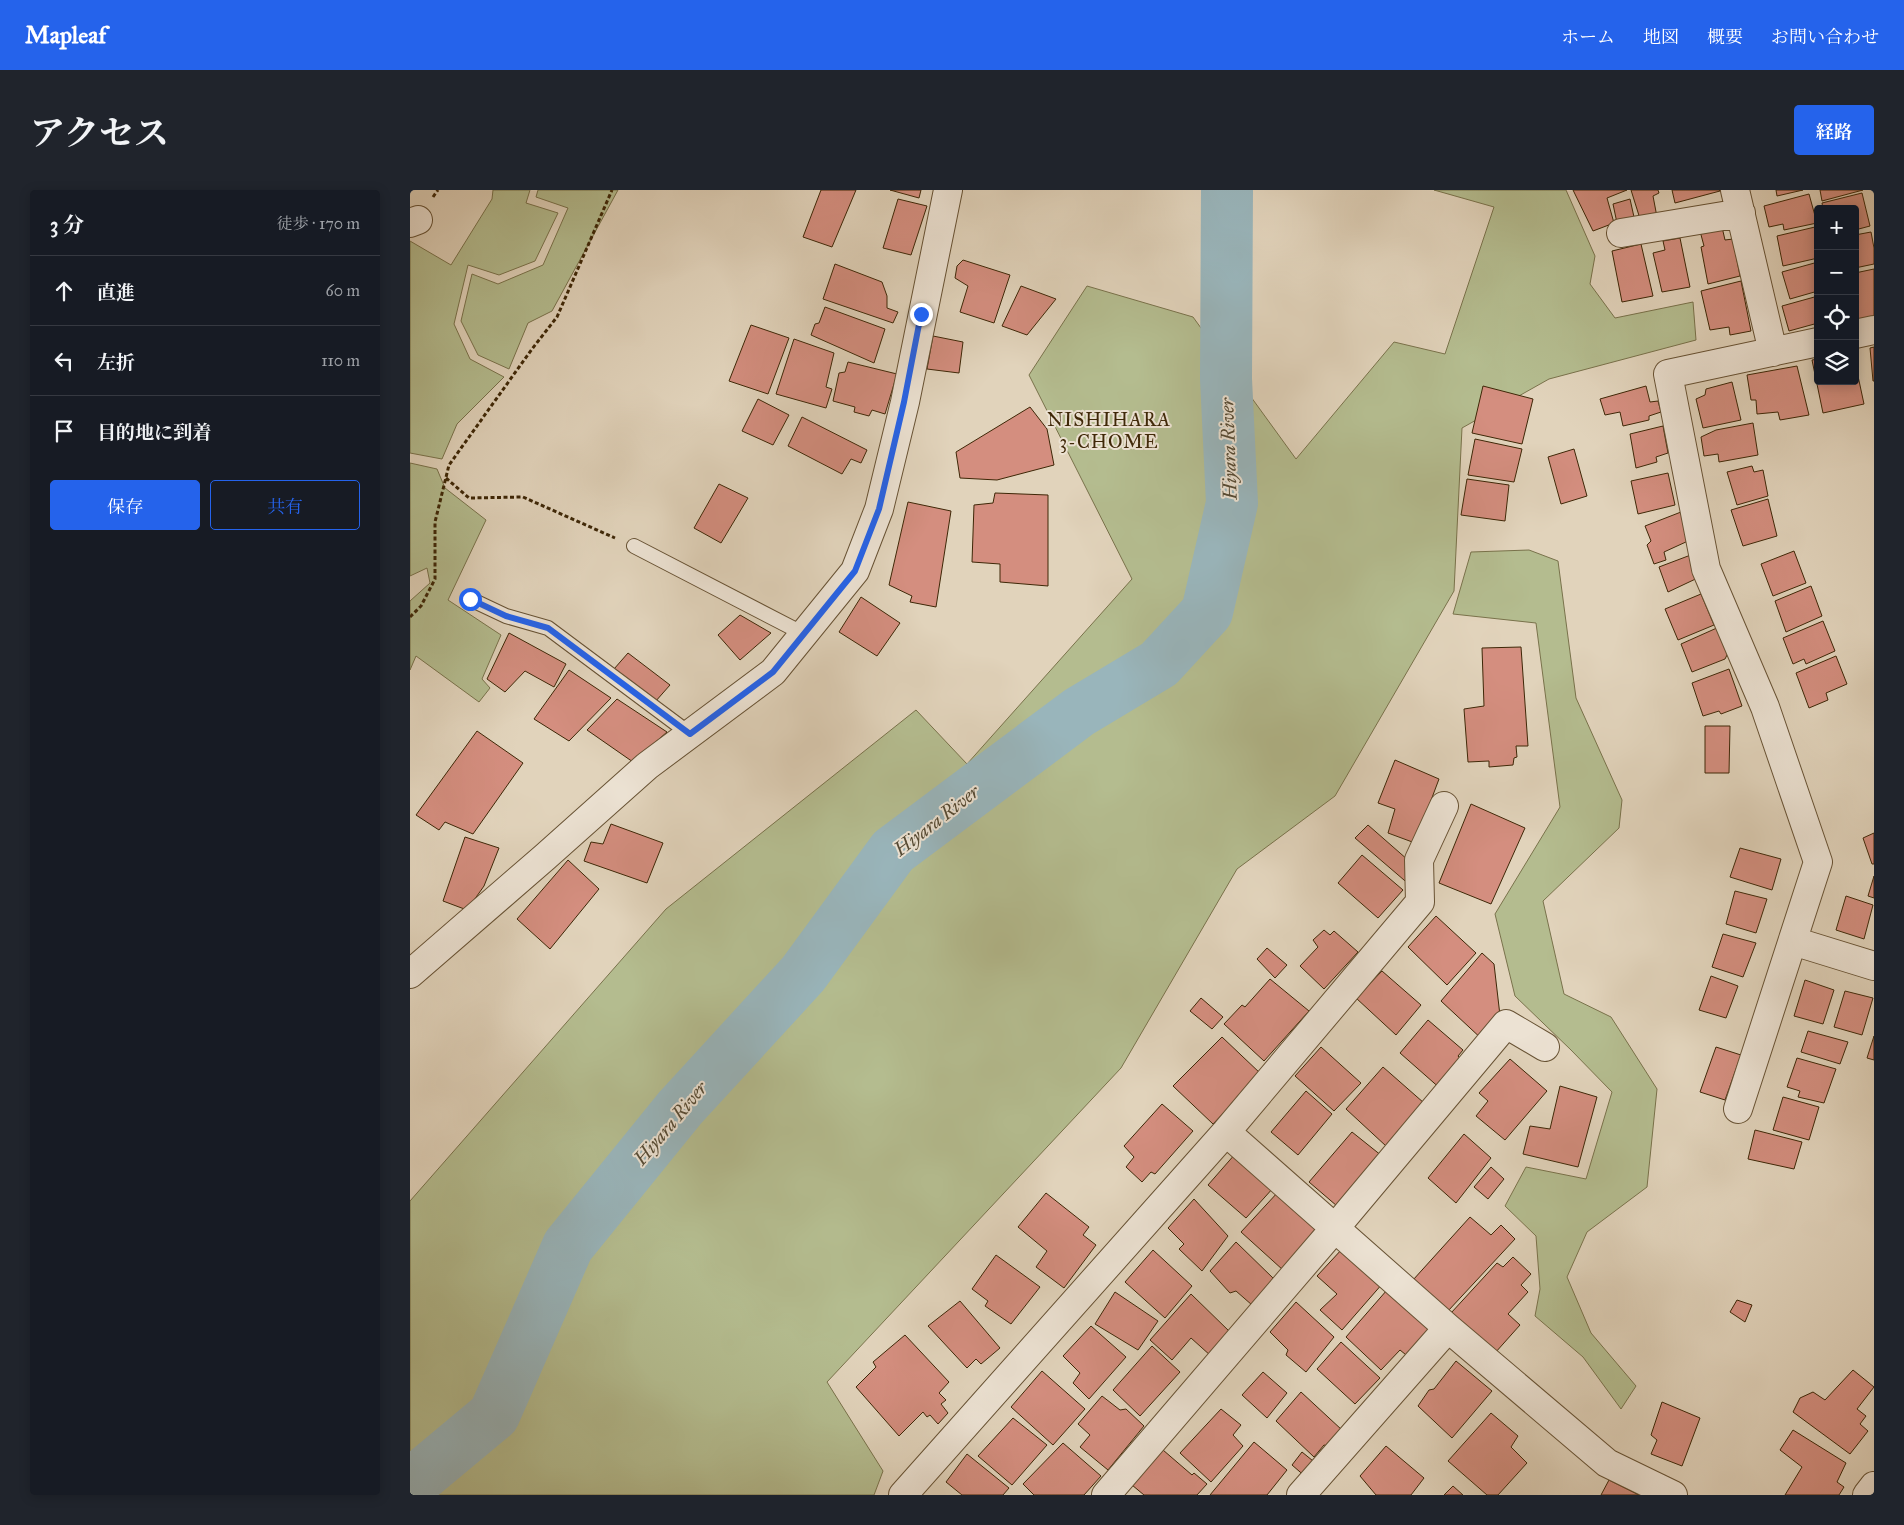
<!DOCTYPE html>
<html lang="ja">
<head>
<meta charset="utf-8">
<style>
  :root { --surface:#171b24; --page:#20242c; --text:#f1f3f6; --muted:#9ea1a6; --line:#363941; --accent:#2563eb }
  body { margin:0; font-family:"IM FELL Great Primer","Noto Serif JP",serif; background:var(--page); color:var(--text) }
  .controls { position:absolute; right:15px; top:15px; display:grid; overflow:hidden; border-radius:5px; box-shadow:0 2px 12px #0003 }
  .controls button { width:45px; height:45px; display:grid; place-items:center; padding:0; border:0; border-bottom:1px solid var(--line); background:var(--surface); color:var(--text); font:25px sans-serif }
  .stop { position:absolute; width:15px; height:15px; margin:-11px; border:4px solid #2563eb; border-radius:50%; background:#fff }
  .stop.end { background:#2563eb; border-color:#fff; box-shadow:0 1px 5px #0008 }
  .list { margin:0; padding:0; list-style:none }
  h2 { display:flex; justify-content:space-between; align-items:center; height:65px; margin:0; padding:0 20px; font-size:21px }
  h2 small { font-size:16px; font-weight:400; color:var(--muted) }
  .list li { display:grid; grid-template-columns:32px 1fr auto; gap:15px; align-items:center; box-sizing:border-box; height:70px; padding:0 20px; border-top:1px solid var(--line) }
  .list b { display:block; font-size:19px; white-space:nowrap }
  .list em { font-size:16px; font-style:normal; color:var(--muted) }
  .actions { display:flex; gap:10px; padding:15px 20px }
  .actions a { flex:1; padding:11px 0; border:1px solid var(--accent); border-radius:5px; text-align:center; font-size:18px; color:var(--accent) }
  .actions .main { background:var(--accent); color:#fff }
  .icon { flex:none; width:28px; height:28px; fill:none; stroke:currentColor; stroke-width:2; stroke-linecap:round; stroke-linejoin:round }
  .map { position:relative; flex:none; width:1464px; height:1305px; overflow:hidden; border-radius:5px }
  header { display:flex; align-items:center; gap:30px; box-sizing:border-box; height:70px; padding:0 25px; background:var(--accent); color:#fff }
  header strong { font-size:24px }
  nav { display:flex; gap:28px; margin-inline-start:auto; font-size:18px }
  .intro { display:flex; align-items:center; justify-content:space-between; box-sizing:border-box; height:120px; padding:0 30px }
  h1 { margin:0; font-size:35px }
  .button { padding:12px 22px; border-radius:5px; background:var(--accent); color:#fff; font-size:18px; font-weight:700 }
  main { display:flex; gap:30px; padding:0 30px }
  aside { flex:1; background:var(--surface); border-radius:5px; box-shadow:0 2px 12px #0003 }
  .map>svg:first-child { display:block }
</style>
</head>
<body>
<header>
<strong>Mapleaf</strong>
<nav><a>ホーム</a><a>地図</a><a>概要</a><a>お問い合わせ</a></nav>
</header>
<div class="intro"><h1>アクセス</h1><a class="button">経路</a></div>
<main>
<aside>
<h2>3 分<small>徒歩 · 170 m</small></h2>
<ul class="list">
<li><svg class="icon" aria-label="ahead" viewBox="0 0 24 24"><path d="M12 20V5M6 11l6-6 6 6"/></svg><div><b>直進</b></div><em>60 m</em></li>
<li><svg class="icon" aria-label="left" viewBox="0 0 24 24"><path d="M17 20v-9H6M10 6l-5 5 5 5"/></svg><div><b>左折</b></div><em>110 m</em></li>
<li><svg class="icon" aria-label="arrive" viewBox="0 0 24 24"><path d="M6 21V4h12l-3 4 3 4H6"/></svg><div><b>目的地に到着</b></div></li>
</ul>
<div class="actions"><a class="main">保存</a><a>共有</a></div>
</aside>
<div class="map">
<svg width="1464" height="1305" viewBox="0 0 1464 1305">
  <rect width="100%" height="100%" fill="#e1d3bb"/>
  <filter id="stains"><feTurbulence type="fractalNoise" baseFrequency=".004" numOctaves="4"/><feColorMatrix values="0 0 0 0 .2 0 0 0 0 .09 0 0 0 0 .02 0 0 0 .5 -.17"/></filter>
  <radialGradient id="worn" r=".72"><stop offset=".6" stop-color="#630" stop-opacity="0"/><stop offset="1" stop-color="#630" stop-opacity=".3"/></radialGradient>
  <!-- green -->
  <path fill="#b4bc8f" stroke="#79724b" d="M 83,0 L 120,0 L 116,13 L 148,23 L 125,71 L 89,85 L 58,75 L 44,134 L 60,169 L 94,187 L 47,234 L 32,269 L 0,263 L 0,51 L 41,75 L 82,9 Z
    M 128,0 L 208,0 L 142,121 L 118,133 L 99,179 L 68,165 L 51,131 L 62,84 L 88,94 L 133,75 L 158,18 L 126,7 Z
    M 1024,0 L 1156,0 L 1185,66 L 1180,94 L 1205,128 L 1283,112 L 1286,150 L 1139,189 L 1052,238 L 1044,401 L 925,606 L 827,679 L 711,878 L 417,1192 L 473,1281 L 464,1305 L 0,1305 L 0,1011 L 256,719 L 506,520 L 557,574 L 722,389 L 619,185 L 677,96 L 783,127 L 886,269 L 984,152 L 1035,164 L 1084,17 Z
    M 0,273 L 27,279 L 35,298 L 76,330 L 38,410 L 91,445 L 72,489 L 80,498 L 69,512 L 6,466 L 0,480 L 0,411 L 20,393 L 17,378 L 0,386 Z
    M 1119,360 L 1148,371 L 1166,508 L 1212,610 L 1209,638 L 1133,711 L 1154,804 L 1201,827 L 1247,899 L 1237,997 L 1177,1042 L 1157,1087 L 1181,1143 L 1226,1196 L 1211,1219 L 1173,1167 L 1125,1126 L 1130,1099 L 1126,1046 L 1095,1016 L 1116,977 L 1176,989 L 1202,902 L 1161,860 L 1105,806 L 1085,724 L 1150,617 L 1126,433 L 1043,424 L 1061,362 Z"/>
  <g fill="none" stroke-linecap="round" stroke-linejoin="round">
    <!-- river -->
    <path stroke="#99b5bb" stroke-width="52" d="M 0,1295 L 84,1225 L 158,1056 L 270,918 L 393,784 L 483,661 L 669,522 L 749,474 L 797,422 L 822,313 L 816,189 L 817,0"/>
  </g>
  <!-- building -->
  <path fill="#d48e7f" stroke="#3e2707" d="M 411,0 L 446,0 L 422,57 L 393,47 Z
    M 480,0 L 511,0 L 509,8 Z
    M 1163,0 L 1217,0 L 1197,8 L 1204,33 L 1183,41 Z
    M 1221,0 L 1248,0 L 1249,3 L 1243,6 L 1247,27 L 1231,32 Z
    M 1262,0 L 1309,0 L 1310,1 L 1265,13 Z
    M 1366,0 L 1393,0 L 1367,6 Z
    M 1410,0 L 1453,0 L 1412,11 Z
    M 1452,3 L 1460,36 L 1445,40 L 1445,19 L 1413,19 L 1412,13 Z
    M 1399,4 L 1407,33 L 1374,40 L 1373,34 L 1359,37 L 1354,16 Z
    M 488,9 L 517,16 L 501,65 L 473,58 Z
    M 1220,9 L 1224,27 L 1207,33 L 1203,14 Z
    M 1312,37 L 1315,50 L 1323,49 L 1330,86 L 1298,94 L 1291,57 L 1294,56 L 1290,41 Z
    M 1405,37 L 1408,46 L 1408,68 L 1373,76 L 1367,46 Z
    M 1461,42 L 1464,58 L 1464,74 L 1445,78 L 1445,45 Z
    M 1270,48 L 1280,97 L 1252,102 L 1243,63 L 1255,60 L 1253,51 Z
    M 1231,54 L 1243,106 L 1212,112 L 1202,61 Z
    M 553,70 L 600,85 L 584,133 L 550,122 L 558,96 L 545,88 L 547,76 Z
    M 1408,72 L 1408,101 L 1380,109 L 1372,82 Z
    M 425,74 L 472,92 L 477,106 L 477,118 L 488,122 L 483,133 L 413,109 Z
    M 1464,79 L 1464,127 L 1445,131 L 1445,83 Z
    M 1331,91 L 1341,141 L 1320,145 L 1319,137 L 1300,140 L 1291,101 Z
    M 611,96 L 646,109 L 617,145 L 592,136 Z
    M 1408,106 L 1408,133 L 1379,141 L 1372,116 Z
    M 415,117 L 475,139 L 464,173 L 401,145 L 405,134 L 409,133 Z
    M 341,135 L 379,148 L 358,204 L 319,191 Z
    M 523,146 L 553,152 L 549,183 L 517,179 Z
    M 384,149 L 424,163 L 416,197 L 422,199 L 416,218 L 366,204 Z
    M 1464,157 L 1464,191 L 1463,191 L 1460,158 Z
    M 1408,169 L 1408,191 L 1445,191 L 1445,172 L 1454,214 L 1413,223 L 1402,170 Z
    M 438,172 L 487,184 L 475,224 L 462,220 L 459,226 L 444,222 L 445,217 L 423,211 L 429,183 L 435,182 Z
    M 1387,176 L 1399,225 L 1370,230 L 1368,222 L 1347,224 L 1346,210 L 1341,210 L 1337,185 Z
    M 1322,192 L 1331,230 L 1293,238 L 1286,209 L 1295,205 L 1296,199 Z
    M 1073,196 L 1123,209 L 1112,254 L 1062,243 Z
    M 1236,196 L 1240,212 L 1248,211 L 1251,222 L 1239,226 L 1239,230 L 1213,236 L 1210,222 L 1195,225 L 1190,209 Z
    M 348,209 L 379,225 L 363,255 L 332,241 Z
    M 620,217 L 637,239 L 644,275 L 587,290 L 550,288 L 546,262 Z
    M 392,227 L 457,260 L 451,273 L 441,269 L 432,284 L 378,256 Z
    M 1343,233 L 1348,265 L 1309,272 L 1308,264 L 1294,266 L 1291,247 L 1306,240 Z
    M 1253,236 L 1258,263 L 1246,267 L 1247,272 L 1226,278 L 1220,244 Z
    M 1065,249 L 1112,259 L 1104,292 L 1058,285 Z
    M 1164,259 L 1177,306 L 1151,314 L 1138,267 Z
    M 1342,276 L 1344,282 L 1353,280 L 1358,306 L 1327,315 L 1317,282 Z
    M 1258,283 L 1265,315 L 1228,324 L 1221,291 Z
    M 1057,289 L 1099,295 L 1095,331 L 1051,325 Z
    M 309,294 L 338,308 L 311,353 L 284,338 Z
    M 585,303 L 638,305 L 638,396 L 590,392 L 590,374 L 562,372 L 564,315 L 583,313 Z
    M 1358,309 L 1367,346 L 1333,356 L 1321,320 Z
    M 498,312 L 541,321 L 526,417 L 500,412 L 502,406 L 479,395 Z
    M 1271,322 L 1278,351 L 1254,362 L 1256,370 L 1244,374 L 1237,355 L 1241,351 L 1235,336 Z
    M 1384,361 L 1396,393 L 1363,406 L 1351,374 Z
    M 1286,363 L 1294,385 L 1258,402 L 1249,377 Z
    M 1401,396 L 1412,426 L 1376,442 L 1365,411 Z
    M 1291,404 L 1304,435 L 1268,450 L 1255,419 Z
    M 451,407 L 490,433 L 467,466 L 429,442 Z
    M 330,425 L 361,443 L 330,470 L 308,445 Z
    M 1413,431 L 1425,461 L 1396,474 L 1394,469 L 1383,474 L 1373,448 Z
    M 1309,437 L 1318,463 L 1315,469 L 1282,482 L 1271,454 Z
    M 99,443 L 156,474 L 144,497 L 115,481 L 95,502 L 77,489 Z
    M 1111,457 L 1118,556 L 1106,556 L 1107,567 L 1104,568 L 1103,575 L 1079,577 L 1079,571 L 1058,572 L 1054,519 L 1074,516 L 1072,458 Z
    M 218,463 L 260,495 L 245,512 L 204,479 Z
    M 1426,466 L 1437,494 L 1416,503 L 1418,510 L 1399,518 L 1386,483 Z
    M 1319,479 L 1332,516 L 1311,524 L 1309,521 L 1293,526 L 1282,493 Z
    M 159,480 L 201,508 L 159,551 L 124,529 Z
    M 207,509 L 257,542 L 223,572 L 177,540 Z
    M 1295,536 L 1320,536 L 1319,583 L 1295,583 Z
    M 67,541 L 113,573 L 63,644 L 35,632 L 29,640 L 6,625 Z
    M 985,570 L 1029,589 L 1005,653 L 978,643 L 985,619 L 968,613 Z
    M 1061,614 L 1115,638 L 1081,714 L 1029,693 Z
    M 201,634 L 253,653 L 237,693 L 174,671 L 181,652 L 193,654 Z
    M 958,635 L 1006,677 L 1001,696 L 945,648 Z
    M 1464,643 L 1464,674 L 1462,674 L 1453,648 Z
    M 55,647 L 89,658 L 74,696 L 57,720 L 33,711 Z
    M 1330,658 L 1371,669 L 1362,700 L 1320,687 Z
    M 952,665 L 993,700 L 968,728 L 928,693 Z
    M 158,670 L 189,699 L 140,759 L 107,729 Z
    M 1464,686 L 1464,708 L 1458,706 Z
    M 1325,701 L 1357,709 L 1346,743 L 1316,734 Z
    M 1436,706 L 1463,715 L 1454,749 L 1426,740 Z
    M 1026,726 L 1066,763 L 1037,795 L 998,757 Z
    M 914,740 L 920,745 L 924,741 L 948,762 L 914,799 L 890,776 L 908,757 L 903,750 Z
    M 1313,744 L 1346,753 L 1333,787 L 1302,777 Z
    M 857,758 L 877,775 L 865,788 L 847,769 Z
    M 1072,763 L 1084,774 L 1091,834 L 1074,851 L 1031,811 Z
    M 972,781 L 1011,815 L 986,845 L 946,808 Z
    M 1301,786 L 1328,796 L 1316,828 L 1289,820 Z
    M 860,789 L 899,821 L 854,871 L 814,834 L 832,815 L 835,817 Z
    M 1395,790 L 1424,800 L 1413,834 L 1384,826 Z
    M 1435,801 L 1463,808 L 1452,845 L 1424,837 Z
    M 791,808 L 813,827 L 802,839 L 780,821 Z
    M 1018,830 L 1053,860 L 1048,866 L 1055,874 L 1032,900 L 990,863 Z
    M 1398,841 L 1438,852 L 1430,874 L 1391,862 Z
    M 1464,846 L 1464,870 L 1457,868 Z
    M 812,847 L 851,884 L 803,934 L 763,896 Z
    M 911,857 L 951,893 L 924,921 L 885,886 Z
    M 1306,857 L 1331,865 L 1315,910 L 1290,902 Z
    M 1387,868 L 1426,879 L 1414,913 L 1388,907 L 1390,901 L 1377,897 Z
    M 1100,869 L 1137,901 L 1095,950 L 1066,926 L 1078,911 L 1069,903 Z
    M 973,877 L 1014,913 L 976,956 L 936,919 Z
    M 1150,896 L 1187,907 L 1168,977 L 1113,964 L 1120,936 L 1140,939 Z
    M 896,901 L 922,924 L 888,965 L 861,942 Z
    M 1373,907 L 1409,917 L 1399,950 L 1363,940 Z
    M 752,914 L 783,941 L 745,984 L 741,982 L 732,992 L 716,977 L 724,967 L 714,956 Z
    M 1345,940 L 1392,952 L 1384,979 L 1338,969 Z
    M 942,942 L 972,966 L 927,1016 L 899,992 Z
    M 1054,944 L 1081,968 L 1046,1013 L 1018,988 Z
    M 826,963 L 864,997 L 836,1028 L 798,995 Z
    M 1081,977 L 1094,989 L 1078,1009 L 1064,997 Z
    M 869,1001 L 911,1038 L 873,1080 L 831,1042 Z
    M 636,1003 L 679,1037 L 673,1045 L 686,1055 L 654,1098 L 626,1077 L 637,1061 L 608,1037 Z
    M 784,1009 L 818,1046 L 792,1081 L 769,1059 L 774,1054 L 758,1038 Z
    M 1060,1027 L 1081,1045 L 1091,1035 L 1105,1049 L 1038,1121 L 1003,1090 Z
    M 826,1052 L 864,1089 L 842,1115 L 826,1101 L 820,1103 L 800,1081 Z
    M 933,1058 L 973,1093 L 932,1140 L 910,1120 L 927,1104 L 907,1086 Z
    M 743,1060 L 782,1096 L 755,1128 L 715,1092 Z
    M 586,1065 L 630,1097 L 601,1134 L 575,1116 L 578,1111 L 562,1099 Z
    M 1103,1067 L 1121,1084 L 1111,1095 L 1118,1102 L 1098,1124 L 1110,1135 L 1085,1163 L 1041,1123 L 1087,1073 L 1093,1077 Z
    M 977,1100 L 1022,1143 L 1001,1169 L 990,1160 L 971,1180 L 936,1147 Z
    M 705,1102 L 748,1131 L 728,1160 L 685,1134 Z
    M 781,1104 L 820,1142 L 801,1166 L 781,1148 L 762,1170 L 740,1150 Z
    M 1327,1110 L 1342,1115 L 1335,1132 L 1320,1122 Z
    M 550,1111 L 590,1158 L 571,1174 L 566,1169 L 557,1178 L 518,1136 Z
    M 886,1112 L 924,1147 L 896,1182 L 876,1165 L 878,1160 L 860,1142 Z
    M 681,1136 L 716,1167 L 679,1209 L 663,1193 L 670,1183 L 653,1166 Z
    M 495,1145 L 539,1192 L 529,1203 L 536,1210 L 531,1214 L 538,1223 L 528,1234 L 520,1225 L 517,1227 L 513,1222 L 489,1246 L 446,1197 L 466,1177 L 463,1172 Z
    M 931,1152 L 970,1188 L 945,1214 L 907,1179 Z
    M 742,1156 L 770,1182 L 730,1226 L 703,1200 Z
    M 1046,1171 L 1082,1201 L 1042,1248 L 1008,1216 L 1019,1200 L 1024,1199 Z
    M 1443,1180 L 1464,1197 L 1447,1219 L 1456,1226 L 1450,1234 L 1458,1241 L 1440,1264 L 1383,1222 L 1390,1208 L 1403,1202 L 1415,1210 Z
    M 632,1181 L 675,1219 L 643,1255 L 601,1217 Z
    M 853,1182 L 877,1203 L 857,1228 L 832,1205 Z
    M 891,1202 L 932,1240 L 918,1256 L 914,1255 L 904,1267 L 866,1231 Z
    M 692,1206 L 710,1220 L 716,1219 L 734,1236 L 698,1280 L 670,1257 L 680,1245 L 668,1234 Z
    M 1252,1212 L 1290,1228 L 1272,1276 L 1241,1264 L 1247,1250 L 1241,1245 Z
    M 811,1219 L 831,1235 L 823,1245 L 833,1256 L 801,1292 L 770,1263 Z
    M 1081,1223 L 1108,1246 L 1101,1257 L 1117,1273 L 1088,1305 L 1077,1305 L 1038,1271 Z
    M 603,1228 L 637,1255 L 602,1295 L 568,1266 Z
    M 1383,1240 L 1436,1273 L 1427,1292 L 1434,1297 L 1429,1305 L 1375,1305 L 1392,1277 L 1370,1260 Z
    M 844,1252 L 877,1280 L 857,1305 L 800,1305 Z
    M 653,1253 L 691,1286 L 674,1305 L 624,1305 L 613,1294 Z
    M 976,1256 L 1014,1288 L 1001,1305 L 966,1305 L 950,1286 Z
    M 753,1260 L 782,1285 L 784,1283 L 797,1294 L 787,1305 L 734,1305 L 722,1295 Z
    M 892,1262 L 908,1275 L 897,1288 L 882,1275 Z
    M 557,1264 L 599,1298 L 593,1305 L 552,1305 L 536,1292 Z
    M 1199,1290 L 1229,1305 L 1191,1305 Z
    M 1043,1296 L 1053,1305 L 1034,1305 Z"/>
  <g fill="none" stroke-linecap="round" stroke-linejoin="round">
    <!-- service casing -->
    <g stroke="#675234" stroke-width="16">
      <path id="service" d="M 224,356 L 394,444
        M 60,409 L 96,426 L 138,438 L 280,544"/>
    </g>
    <!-- minor casing -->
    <g stroke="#675234" stroke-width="30">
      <path id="minor" d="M 1325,0 L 1363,162
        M 0,33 L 8,30
        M 1211,43 L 1331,23
        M 1445,144 L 1464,140
        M 1383,751 L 1464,776
        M 0,784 L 135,667 L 237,576 L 363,482 L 445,381 L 469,319 L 495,212 L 538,0
        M 1328,919 L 1408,672 L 1355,517 L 1296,379 L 1258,184 L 1408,152
        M 816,942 L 1038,1138 L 1197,1273 L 1263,1305
        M 493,1305 L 816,942 L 1010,712 L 1009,670 L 1034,616
        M 696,1305 L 925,1038 L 1096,834 L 1135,857
        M 891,1305 L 1038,1138
        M 1457,1305 L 1464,1296"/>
    </g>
    <!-- path -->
    <path stroke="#3e2707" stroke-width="3" stroke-dasharray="4 2.5" stroke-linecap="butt" d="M 23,7 L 28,0
      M 36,288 L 59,308 L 113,307 L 205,348
      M 0,427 L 11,416 L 25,389 L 25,332 L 39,275 L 122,159 L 147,127 L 202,0"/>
    <!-- service -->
    <use href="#service" stroke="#ece2d3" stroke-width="14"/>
    <!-- minor -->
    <use href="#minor" stroke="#ece2d3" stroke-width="28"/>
  </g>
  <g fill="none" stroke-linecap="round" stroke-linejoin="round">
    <!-- route -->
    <path stroke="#2563eb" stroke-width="6" d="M 60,409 L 96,426 L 138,438 L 280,544 L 363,482 L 445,381 L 469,319 L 494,212 L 511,124"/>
  </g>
  <g text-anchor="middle" stroke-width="4" stroke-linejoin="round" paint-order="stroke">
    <!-- neighbourhood labels -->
    <g font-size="19" letter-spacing="1" fill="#3e2707" stroke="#ece2d3">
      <text x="699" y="236">NISHIHARA<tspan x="699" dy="22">3-CHOME</tspan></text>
    </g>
    <!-- water labels -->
    <g font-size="19" font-style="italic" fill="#554a34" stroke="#ece2d3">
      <text transform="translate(818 259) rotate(-92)" y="7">Hiyara River</text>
      <text transform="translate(526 630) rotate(-38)" y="7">Hiyara River</text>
      <text transform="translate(260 933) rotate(-50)" y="7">Hiyara River</text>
    </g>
  </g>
  <rect width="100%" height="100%" filter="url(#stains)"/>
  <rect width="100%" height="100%" fill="url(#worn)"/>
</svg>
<div class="controls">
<button>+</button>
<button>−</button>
<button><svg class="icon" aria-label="locate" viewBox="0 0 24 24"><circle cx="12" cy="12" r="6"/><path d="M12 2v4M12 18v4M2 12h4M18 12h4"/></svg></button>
<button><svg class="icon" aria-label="layers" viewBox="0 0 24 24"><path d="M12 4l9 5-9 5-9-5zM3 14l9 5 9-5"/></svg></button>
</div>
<div class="stop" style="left:60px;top:409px"></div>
<div class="stop end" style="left:511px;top:124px"></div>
</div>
</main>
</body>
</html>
